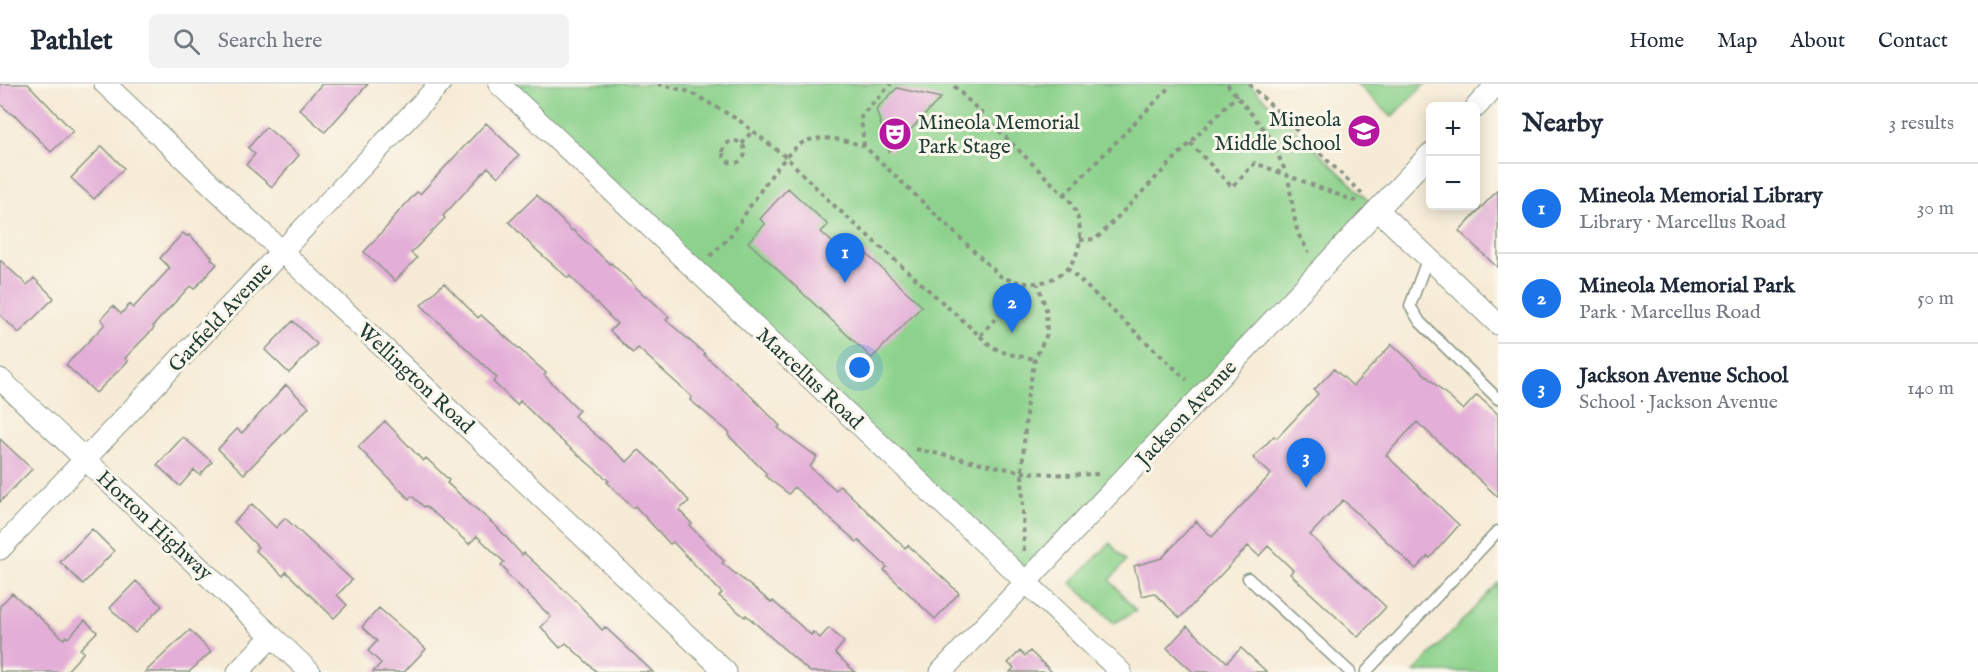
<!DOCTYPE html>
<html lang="en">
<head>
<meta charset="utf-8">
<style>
  :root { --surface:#fff; --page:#f2f2f3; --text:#1f2937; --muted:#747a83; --line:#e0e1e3; --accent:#1a73e8 }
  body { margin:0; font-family:"IM FELL English",serif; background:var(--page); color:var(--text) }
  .controls { position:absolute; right:18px; top:18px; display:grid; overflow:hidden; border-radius:9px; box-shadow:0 3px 15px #0003 }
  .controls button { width:54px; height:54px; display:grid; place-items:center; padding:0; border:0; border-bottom:2px solid var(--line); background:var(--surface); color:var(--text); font:30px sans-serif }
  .you { position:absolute; left:860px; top:284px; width:21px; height:21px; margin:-15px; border:4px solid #fff; border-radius:50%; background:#1a73e8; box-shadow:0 0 0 9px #1a73e833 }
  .badge { display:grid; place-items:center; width:39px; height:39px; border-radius:50%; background:var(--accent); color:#fff; font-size:20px; font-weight:700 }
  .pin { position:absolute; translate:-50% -50px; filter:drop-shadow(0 2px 3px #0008) }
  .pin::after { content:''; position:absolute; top:32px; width:21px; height:18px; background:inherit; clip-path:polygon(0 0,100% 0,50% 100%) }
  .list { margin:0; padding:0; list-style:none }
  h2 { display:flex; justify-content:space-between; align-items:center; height:78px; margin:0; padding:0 24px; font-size:26px }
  h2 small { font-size:20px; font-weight:400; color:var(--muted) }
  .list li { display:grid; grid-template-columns:39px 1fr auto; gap:18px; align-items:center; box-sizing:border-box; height:90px; padding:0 24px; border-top:2px solid var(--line) }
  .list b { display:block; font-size:22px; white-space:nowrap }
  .list p { margin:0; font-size:20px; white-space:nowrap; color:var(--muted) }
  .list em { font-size:20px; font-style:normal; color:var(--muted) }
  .icon { flex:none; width:33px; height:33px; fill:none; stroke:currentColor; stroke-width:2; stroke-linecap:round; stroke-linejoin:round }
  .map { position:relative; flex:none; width:1498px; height:588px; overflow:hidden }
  header { display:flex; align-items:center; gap:36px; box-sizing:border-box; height:84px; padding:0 30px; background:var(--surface); border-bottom:2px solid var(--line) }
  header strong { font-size:28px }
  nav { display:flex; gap:33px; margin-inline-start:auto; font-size:21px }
  .search { width:420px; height:54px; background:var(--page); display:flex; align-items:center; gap:15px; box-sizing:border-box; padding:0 21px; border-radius:9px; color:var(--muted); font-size:22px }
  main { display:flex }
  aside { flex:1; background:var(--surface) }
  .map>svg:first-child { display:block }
</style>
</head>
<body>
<header>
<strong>Pathlet</strong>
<div class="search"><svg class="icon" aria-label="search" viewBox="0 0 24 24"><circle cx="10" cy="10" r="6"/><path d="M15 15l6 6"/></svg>Search here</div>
<nav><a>Home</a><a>Map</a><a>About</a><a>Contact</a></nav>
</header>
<main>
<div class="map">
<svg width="1498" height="588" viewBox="0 0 1498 588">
  <rect width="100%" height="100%" fill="#fbf7ec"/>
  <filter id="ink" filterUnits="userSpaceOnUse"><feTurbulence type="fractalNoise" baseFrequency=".0167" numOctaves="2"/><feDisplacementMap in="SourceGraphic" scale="12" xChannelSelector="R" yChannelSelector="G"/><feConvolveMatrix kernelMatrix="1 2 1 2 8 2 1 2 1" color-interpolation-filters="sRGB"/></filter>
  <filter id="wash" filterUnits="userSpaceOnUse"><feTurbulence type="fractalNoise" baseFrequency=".008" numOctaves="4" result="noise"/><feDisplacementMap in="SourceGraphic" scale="24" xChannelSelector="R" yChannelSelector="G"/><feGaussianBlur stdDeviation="1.35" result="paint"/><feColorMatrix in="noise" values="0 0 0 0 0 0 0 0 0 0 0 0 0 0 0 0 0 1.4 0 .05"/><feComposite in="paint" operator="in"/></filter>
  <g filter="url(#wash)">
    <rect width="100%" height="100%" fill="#f6ebd6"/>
    <!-- green -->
    <path fill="#8cd28c" stroke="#568860" stroke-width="1.5" d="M 500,0 L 1249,0 L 1378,126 L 1026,498 Z
      M 1357,0 L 1425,0 L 1392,33 Z
      M 1110,459 L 1126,477 L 1110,496 L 1136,527 L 1114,539 L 1071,499 Z
      M 1498,499 L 1498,588 L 1414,588 Z"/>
    <g id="blocks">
      <!-- building -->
      <path fill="#e3aed7" d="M 0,0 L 28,0 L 73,47 L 51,68 L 15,31 L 14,32 L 0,20 Z
        M 322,0 L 368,0 L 325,48 L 299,25 Z
        M 897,4 L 941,14 L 889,68 L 876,25 Z
        M 486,39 L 519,71 L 498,93 L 488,83 L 443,132 L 445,134 L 411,169 L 417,174 L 395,197 L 364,168 L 392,137 L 391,136 L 417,108 L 420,110 Z
        M 266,43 L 299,71 L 272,103 L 246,81 L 255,70 L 248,64 Z
        M 102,62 L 124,84 L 94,115 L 71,94 Z
        M 788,104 L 828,141 L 821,148 L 852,176 L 862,166 L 922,222 L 872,274 L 748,158 L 765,140 L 760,135 Z
        M 1498,106 L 1498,184 L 1459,147 Z
        M 537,111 L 572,147 L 573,146 L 610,180 L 611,179 L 645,212 L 646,211 L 669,233 L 666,236 L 705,270 L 704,271 L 748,309 L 780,342 L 778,344 L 817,373 L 810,383 L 836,406 L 840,401 L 905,464 L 908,461 L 959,509 L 935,535 L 884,486 L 887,483 L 859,457 L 857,458 L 794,403 L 789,410 L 765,392 L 767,390 L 728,351 L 730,349 L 690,316 L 692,313 L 638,264 L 633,269 L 610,247 L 617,240 L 570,192 L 568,194 L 531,161 L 509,138 Z
        M 183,149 L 187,152 L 189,151 L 212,173 L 211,175 L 217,180 L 194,205 L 190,202 L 153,242 L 154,244 L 125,274 L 128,277 L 96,309 L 66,281 L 105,240 L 101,235 L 113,222 L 121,230 L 130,220 L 133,224 L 170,184 L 160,174 Z
        M 0,176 L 27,201 L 34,194 L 54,214 L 19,249 L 0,231 Z
        M 444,199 L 478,234 L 481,231 L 546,289 L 544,291 L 579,326 L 574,332 L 627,378 L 639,366 L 661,386 L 689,417 L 679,426 L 692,440 L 690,442 L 724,477 L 722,479 L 772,519 L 773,517 L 811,551 L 813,548 L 820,554 L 829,544 L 844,558 L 835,569 L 855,588 L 810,588 L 746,531 L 745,533 L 719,512 L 722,509 L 673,458 L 670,460 L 635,422 L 633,424 L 607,398 L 609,397 L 555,351 L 520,317 L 517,321 L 493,298 L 497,294 L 421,221 Z
        M 293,237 L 317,260 L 289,289 L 265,266 Z
        M 1392,260 L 1463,326 L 1477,311 L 1498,330 L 1498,413 L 1417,338 L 1386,371 L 1459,441 L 1430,474 L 1428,472 L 1416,485 L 1343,416 L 1310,451 L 1386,523 L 1358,553 L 1290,490 L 1293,486 L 1268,462 L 1259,472 L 1248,462 L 1180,534 L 1154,509 L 1142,512 L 1134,482 L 1162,474 L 1196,437 L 1212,453 L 1271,390 L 1253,374 L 1274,352 L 1277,354 L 1318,310 L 1314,306 L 1334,285 L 1353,302 Z
        M 286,301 L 309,323 L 244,390 L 218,365 L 237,345 L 242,349 Z
        M 385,337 L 423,377 L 426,374 L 449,396 L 447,399 L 498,444 L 522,471 L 524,469 L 573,514 L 602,546 L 605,543 L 653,588 L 597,588 L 566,559 L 560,564 L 541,543 L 551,533 L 506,489 L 507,487 L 501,481 L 504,478 L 477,452 L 469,460 L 440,434 L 425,422 L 424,423 L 412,412 L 409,415 L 358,363 Z
        M 183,353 L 212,378 L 200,391 L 194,386 L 180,402 L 157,381 Z
        M 0,355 L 32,385 L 0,418 Z
        M 252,420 L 276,444 L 285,434 L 352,496 L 337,511 L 347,521 L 334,534 L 286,488 L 283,492 L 255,466 L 258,463 L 234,438 Z
        M 92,445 L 114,467 L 83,500 L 60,478 Z
        M 136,497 L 162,522 L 135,549 L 110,524 Z
        M 12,509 L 64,555 L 66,552 L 68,554 L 85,536 L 97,548 L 80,565 L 84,568 L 66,588 L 0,588 L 0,522 Z
        M 379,524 L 426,565 L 404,588 L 373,588 L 381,579 L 368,567 L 377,557 L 362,543 Z
        M 1187,542 L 1227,578 L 1241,564 L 1267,588 L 1193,588 L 1167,564 Z
        M 190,546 L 211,568 L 189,588 L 145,588 Z
        M 1020,567 L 1025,572 L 1030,567 L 1052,588 L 1010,588 L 1014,584 L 1008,579 Z"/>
    </g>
  </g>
  <g filter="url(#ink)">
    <use href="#blocks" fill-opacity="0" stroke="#8a9485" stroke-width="1.5"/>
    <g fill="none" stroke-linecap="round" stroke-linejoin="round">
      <!-- service casing -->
      <g stroke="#8a9485" stroke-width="13">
        <path id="service" d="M 1428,173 L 1410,222 L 1420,238 L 1498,315
          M 1248,494 L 1350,588
          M 1366,588 L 1498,447"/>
      </g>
      <!-- minor casing -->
      <g stroke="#8a9485" stroke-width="23">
        <path id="minor" d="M 105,0 L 726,588
          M 499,0 L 1121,588
          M 1476,23 L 1497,0
          M 1378,126 L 1498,240
          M 0,295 L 310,588
          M 0,465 L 440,0
          M 238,588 L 272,552
          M 941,588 L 1430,70"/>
      </g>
      <!-- path -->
      <path stroke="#8a9485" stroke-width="4" stroke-dasharray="4.5 4.5" stroke-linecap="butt" d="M 658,0 L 690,8 L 740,37 L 787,74 L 829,117 L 980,252 L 1026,200
        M 1227,0 L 1270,53 L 1288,93 L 1295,137 L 1298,150 L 1309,168
        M 1249,0 L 1362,110
        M723 68a11 11 0 1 1 22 0a11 11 0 1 1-22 0Z
        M 1190,59 L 1232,103 L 1255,79 L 1357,118
        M 742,60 L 752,47
        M 864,62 L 861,32 L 891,0
        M 1064,111 L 1166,7 L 1169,0
        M 1080,156 L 1096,155 L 1237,11
        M 710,172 C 718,164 727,157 733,148 C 748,127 786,61 809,56 C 827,51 847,57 864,62 L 1000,192 C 1054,217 1099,173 1072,119 L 952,0
        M 1067,184 L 1187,296
        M 980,252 C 999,271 1010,270 1035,275
        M 916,365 L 1022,388 L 1070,391 L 1098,390
        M 1024,467 L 1022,388 L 1027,316 L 1035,275 L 1047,250 L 1046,225 L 1038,200"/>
      <!-- service -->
      <use href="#service" stroke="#fff" stroke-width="10"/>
      <!-- minor -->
      <use href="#minor" stroke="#fff" stroke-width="21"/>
    </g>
  </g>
  <!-- icons -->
  <defs>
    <g id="school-disc" transform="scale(1.725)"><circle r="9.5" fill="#b5179e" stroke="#fbf7ec"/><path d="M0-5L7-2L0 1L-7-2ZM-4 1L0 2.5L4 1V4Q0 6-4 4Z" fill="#fff"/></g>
    <g id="theatre-disc" transform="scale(1.725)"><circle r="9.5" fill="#b5179e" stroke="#fbf7ec"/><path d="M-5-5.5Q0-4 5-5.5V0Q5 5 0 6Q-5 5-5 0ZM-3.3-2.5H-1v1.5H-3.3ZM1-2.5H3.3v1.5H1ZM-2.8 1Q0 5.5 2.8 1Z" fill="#fff"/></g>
  </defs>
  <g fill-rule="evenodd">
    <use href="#school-disc" x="1364" y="47"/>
    <use href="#theatre-disc" x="895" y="50"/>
  </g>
  <g text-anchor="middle" stroke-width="6" stroke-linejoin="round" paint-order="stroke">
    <!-- poi labels -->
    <g font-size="21" fill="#1f3d34" stroke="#fbf7ec" text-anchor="end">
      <text x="1341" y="42">Mineola<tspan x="1341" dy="24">Middle School</tspan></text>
      <text x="918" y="45" text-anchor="start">Mineola Memorial<tspan x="918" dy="24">Park Stage</tspan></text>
    </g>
    <!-- street labels -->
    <g font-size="21" fill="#1f3d34" stroke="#fbf7ec">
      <text transform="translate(220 233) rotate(-47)" y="7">Garfield Avenue</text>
      <text transform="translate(416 294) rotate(43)" y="7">Wellington Road</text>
      <text transform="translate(810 294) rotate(43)" y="7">Marcellus Road</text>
      <text transform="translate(1186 329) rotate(-47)" y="7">Jackson Avenue</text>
      <text transform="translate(155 441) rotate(43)" y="7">Horton Highway</text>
    </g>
  </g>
</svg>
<div class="controls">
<button>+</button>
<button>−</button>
</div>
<div class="you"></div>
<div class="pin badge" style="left:845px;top:199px">1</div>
<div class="pin badge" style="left:1012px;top:249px">2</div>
<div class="pin badge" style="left:1306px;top:404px">3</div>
</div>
<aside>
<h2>Nearby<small>3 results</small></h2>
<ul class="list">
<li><span class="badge">1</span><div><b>Mineola Memorial Library</b><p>Library · Marcellus Road</p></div><em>30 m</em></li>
<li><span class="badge">2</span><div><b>Mineola Memorial Park</b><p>Park · Marcellus Road</p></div><em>50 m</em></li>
<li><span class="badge">3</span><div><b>Jackson Avenue School</b><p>School · Jackson Avenue</p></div><em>140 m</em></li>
</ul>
</aside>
</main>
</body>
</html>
